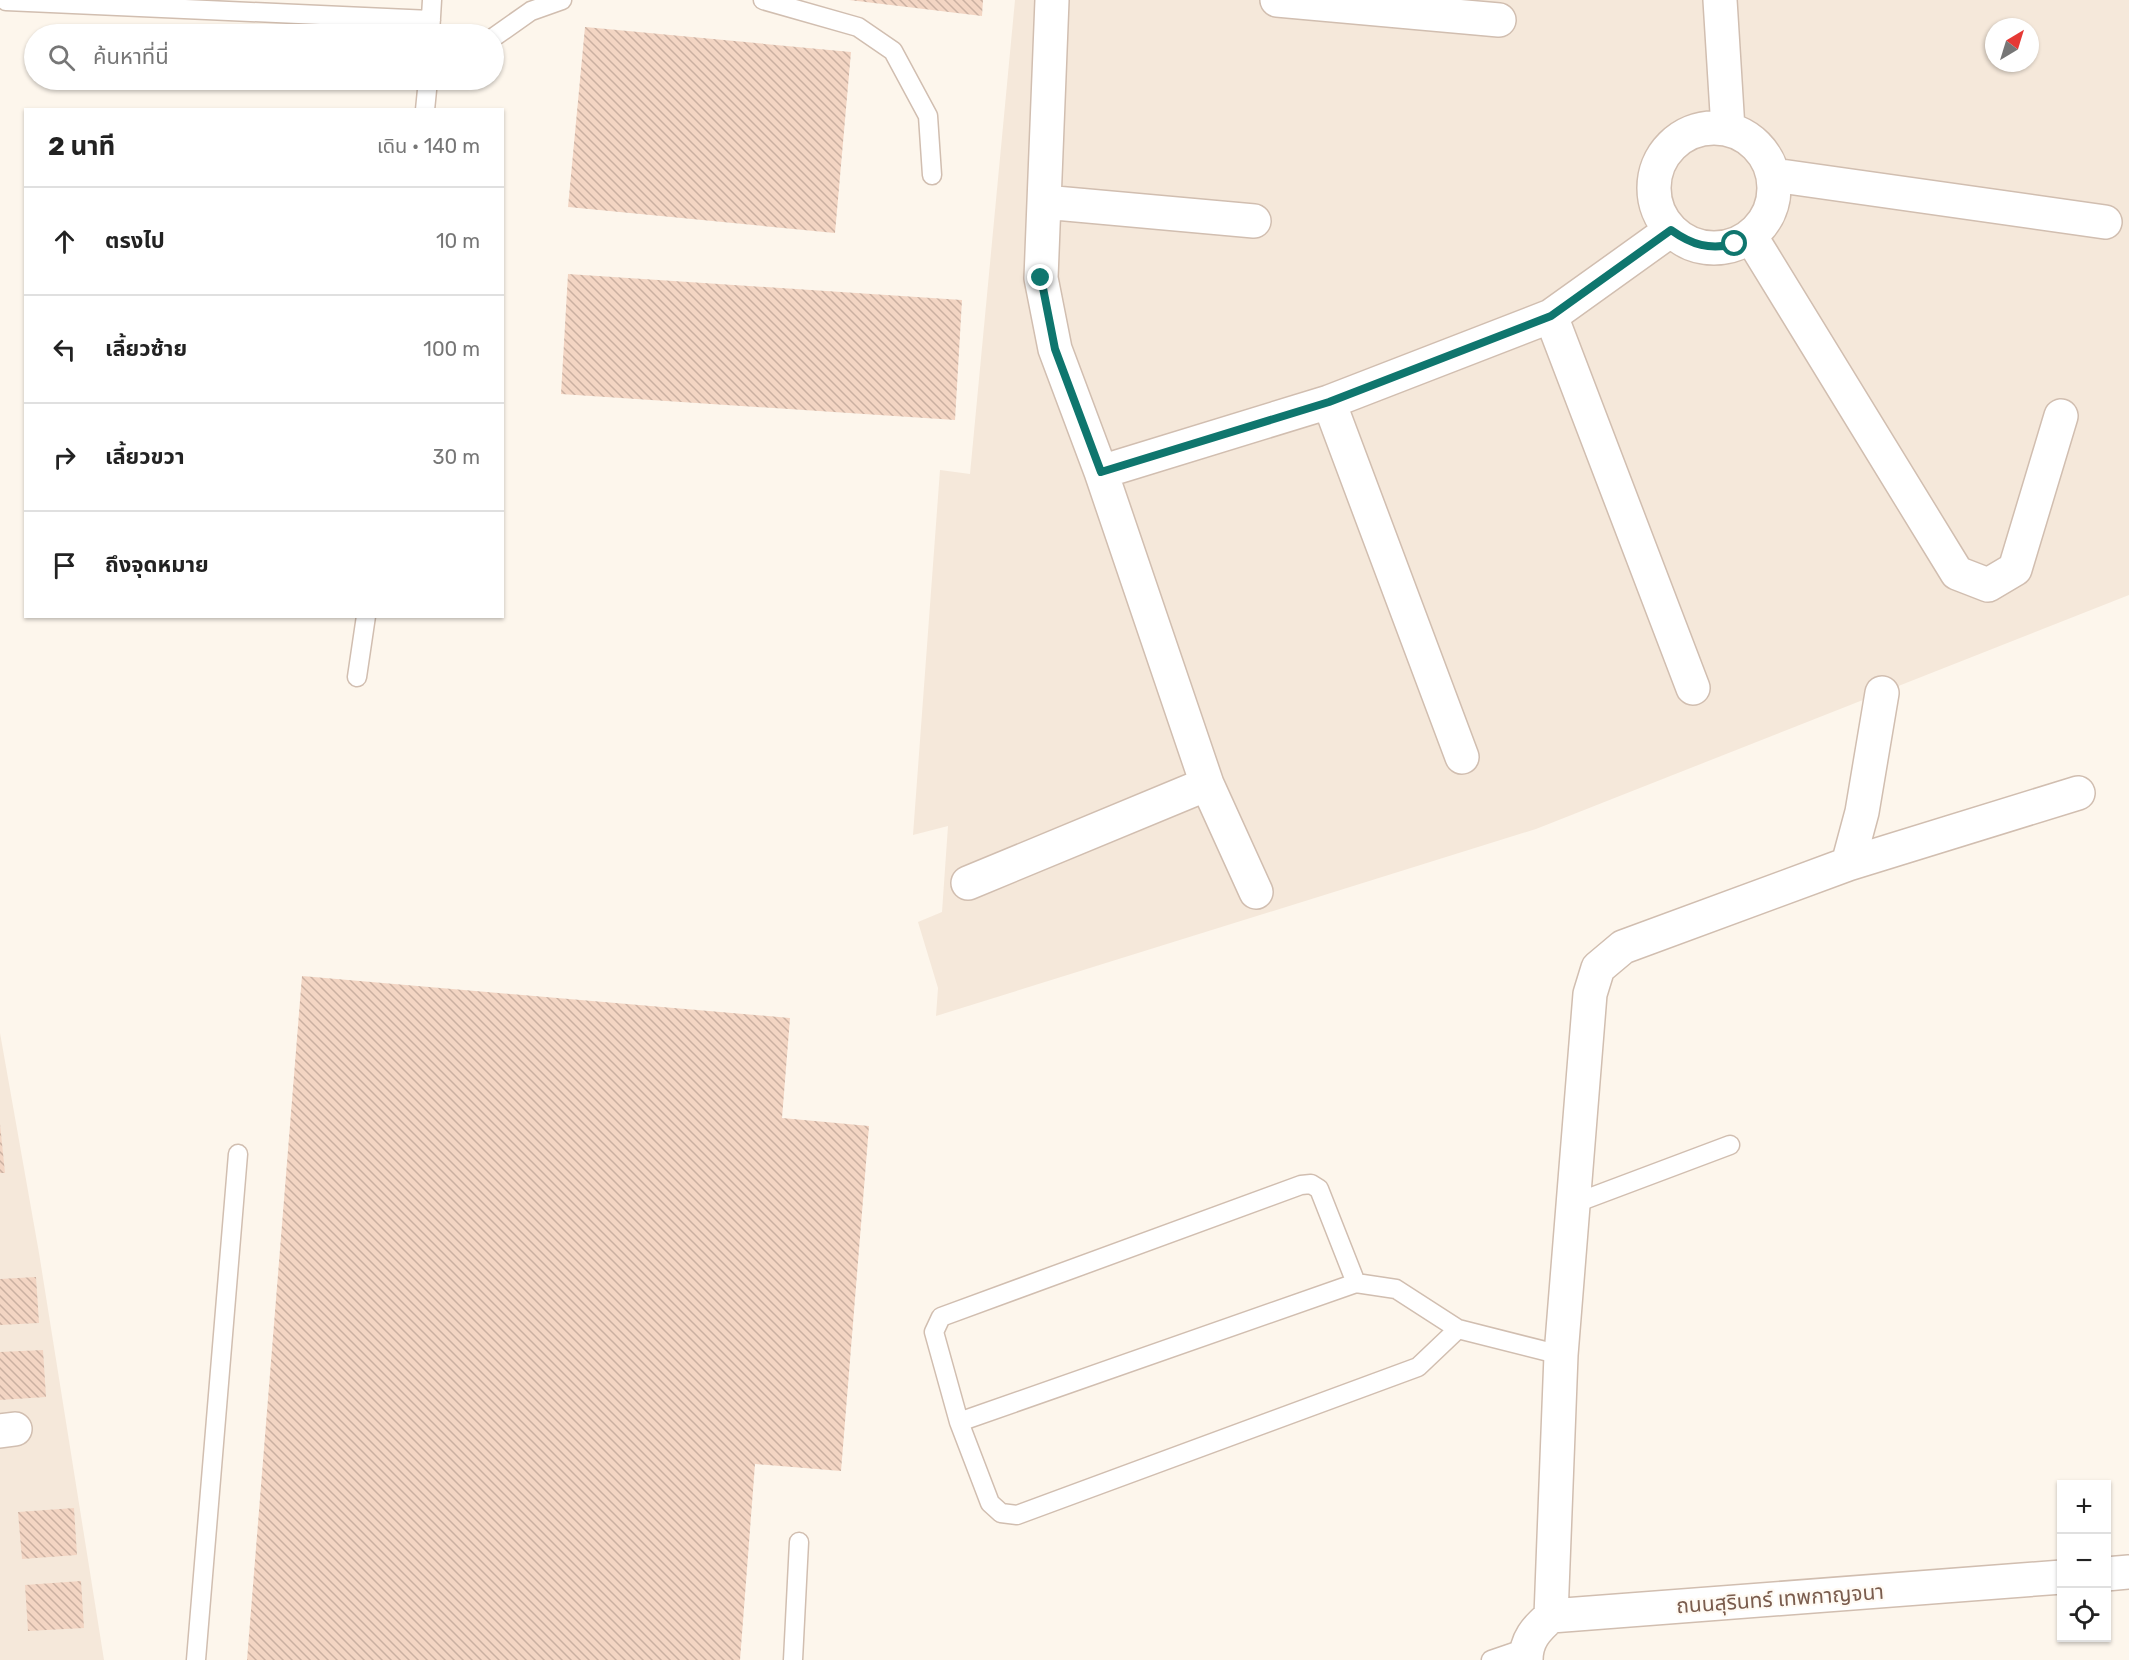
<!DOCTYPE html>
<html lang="th">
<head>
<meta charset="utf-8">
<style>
  :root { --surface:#fff; --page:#f2f2f2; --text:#222; --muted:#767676; --line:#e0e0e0 }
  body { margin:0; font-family:Rubik,"Noto Sans Thai",sans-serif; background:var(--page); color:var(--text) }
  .controls { position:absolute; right:18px; bottom:18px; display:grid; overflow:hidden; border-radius:0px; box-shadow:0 2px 4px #0004 }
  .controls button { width:54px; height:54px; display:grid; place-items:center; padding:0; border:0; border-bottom:2px solid var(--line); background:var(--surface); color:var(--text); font:30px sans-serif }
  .compass { position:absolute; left:1985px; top:18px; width:54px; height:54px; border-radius:50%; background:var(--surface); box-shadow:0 2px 4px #0004; rotate:38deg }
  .stop { position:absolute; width:18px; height:18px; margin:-14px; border:4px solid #0f766e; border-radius:50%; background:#fff }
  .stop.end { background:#0f766e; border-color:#fff; box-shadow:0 2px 6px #0008 }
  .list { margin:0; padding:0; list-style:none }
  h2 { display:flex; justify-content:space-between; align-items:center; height:78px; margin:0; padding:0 24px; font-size:26px }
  h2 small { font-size:20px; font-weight:400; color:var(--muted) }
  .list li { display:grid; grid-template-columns:39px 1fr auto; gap:18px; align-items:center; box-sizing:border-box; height:108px; padding:0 24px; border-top:2px solid var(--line) }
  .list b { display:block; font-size:22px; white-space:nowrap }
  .list em { font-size:20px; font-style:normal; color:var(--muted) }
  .icon { flex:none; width:33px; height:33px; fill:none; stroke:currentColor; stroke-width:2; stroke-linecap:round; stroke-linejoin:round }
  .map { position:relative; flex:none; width:2129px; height:1660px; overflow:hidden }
  .search { position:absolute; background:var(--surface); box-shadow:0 2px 4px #0004; left:24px; top:24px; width:480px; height:66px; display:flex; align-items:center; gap:15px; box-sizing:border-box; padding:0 21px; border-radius:33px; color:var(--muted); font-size:22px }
  .panel { position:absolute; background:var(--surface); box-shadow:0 2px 4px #0004; left:24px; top:108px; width:480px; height:510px; border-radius:0px }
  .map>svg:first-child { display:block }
</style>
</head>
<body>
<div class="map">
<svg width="2129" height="1660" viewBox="0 0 2129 1660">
  <defs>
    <pattern id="building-back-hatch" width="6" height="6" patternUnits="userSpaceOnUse" patternTransform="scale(1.5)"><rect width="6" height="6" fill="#f3d5c3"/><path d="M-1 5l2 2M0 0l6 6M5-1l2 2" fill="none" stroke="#cab0a1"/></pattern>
  </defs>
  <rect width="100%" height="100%" fill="#fdf6ec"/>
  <!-- residential -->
  <path fill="#f5e8da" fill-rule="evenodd" d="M 1015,0 L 2129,0 L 2129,595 L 1536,829 L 936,1016 L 938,988 L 918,922 L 942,912 L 948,826 L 913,835 L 940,470 L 970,474 ZM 1994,27 L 2030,27 L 2030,63 L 1994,63 Z
    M 0,1033 L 39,1253 L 104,1660 L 0,1660 Z"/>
  <!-- building -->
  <path fill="url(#building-back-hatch)" d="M 849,0 L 983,0 L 982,16 Z
    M 585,27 L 851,52 L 835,233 L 568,207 Z
    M 568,274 L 962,300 L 955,420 L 561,394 Z
    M 302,976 L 790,1018 L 782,1118 L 869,1126 L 841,1471 L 755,1464 L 740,1660 L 247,1660 Z
    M 0,1124 L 5,1173 L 0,1173 Z
    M 36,1277 L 39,1323 L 0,1325 L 0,1279 Z
    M 43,1350 L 46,1397 L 0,1400 L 0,1352 Z
    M 74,1508 L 77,1555 L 22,1559 L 18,1512 Z
    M 81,1581 L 84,1628 L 28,1631 L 25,1585 Z"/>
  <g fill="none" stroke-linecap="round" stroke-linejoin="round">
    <!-- service casing -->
    <g stroke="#d1beb0" stroke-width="21">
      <path id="service" d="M 763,0 L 858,27 L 893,51 L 928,116 L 932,175
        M 6,1 L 431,20
        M 430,34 L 432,0
        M 494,37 L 531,11 L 562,0
        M 425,110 L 428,80
        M 357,677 L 366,616
        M 1573,1204 L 1730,1145
        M 1356,1283 L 1319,1189 L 1311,1184 L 1301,1185 L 941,1317 L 934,1332 L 959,1422 L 990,1503 L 1001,1513 L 1017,1515 L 1418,1367 L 1458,1329
        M 959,1422 L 1356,1283 L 1396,1289 L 1458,1329 L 1561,1355
        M 196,1660 L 238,1154
        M 793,1660 L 799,1542
        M 1491,1660 L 1526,1648"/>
    </g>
    <!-- minor casing -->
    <g stroke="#d1beb0" stroke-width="36">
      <path id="minor" d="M 1052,0 L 1041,278 L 1055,349 L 1101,472 L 1329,402 L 1551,316 L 1671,230
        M 1277,0 L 1499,20
        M 1720,0 L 1728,129
        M1654 188a60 60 0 1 1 120 0a60 60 0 1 1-120 0Z
        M 1774,175 L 2105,222
        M 1044,202 L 1254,221
        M 1751,237 L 1957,573 L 1988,585 L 2015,569 L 2061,416
        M 1551,316 L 1693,688
        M 1329,402 L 1462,757
        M 1207,784 L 1256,892
        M 1848,864 L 2078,793
        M 968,883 L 1207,784 L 1101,472
        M 0,1431 L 15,1429
        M 2106,1574 L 2129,1572
        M 1551,1616 L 1561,1355 L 1590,994 L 1598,968 L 1623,947 L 1848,864 L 1862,812 L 1882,693
        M 1526,1660 C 1526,1640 1536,1629 1551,1616 L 2062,1577"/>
    </g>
    <!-- service -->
    <use href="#service" stroke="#fff" stroke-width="18"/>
    <!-- minor -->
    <use href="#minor" stroke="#fff" stroke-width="33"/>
  </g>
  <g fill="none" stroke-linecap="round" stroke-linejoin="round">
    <!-- route -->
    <path stroke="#0f766e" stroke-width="8" d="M 1041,278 L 1055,349 L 1101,472 L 1329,402 L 1551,316 L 1671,230 C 1692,245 1709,250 1735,244"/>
  </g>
  <g text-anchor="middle" stroke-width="4.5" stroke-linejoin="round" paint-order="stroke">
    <!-- street labels -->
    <g font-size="21" fill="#7a5c4d" stroke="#fffaf3">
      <text transform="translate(1780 1599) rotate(-4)" y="7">ถนนสุรินทร์ เทพกาญจนา</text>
    </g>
  </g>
</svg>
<div class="controls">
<button>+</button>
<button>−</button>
<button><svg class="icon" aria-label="locate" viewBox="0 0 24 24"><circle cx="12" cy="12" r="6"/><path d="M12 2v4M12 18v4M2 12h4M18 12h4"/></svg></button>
</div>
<svg class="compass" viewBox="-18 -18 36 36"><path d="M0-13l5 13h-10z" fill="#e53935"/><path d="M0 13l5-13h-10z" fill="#767676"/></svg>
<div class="stop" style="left:1735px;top:244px"></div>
<div class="stop end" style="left:1041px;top:278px"></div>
<div class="search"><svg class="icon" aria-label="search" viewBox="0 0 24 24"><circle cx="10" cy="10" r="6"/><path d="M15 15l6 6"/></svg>ค้นหาที่นี่</div>
<section class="panel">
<h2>2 นาที<small>เดิน · 140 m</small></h2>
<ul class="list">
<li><svg class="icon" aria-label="ahead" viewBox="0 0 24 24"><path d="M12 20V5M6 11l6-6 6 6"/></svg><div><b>ตรงไป</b></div><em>10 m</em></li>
<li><svg class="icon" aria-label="left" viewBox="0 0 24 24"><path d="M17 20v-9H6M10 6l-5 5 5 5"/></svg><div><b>เลี้ยวซ้าย</b></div><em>100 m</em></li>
<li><svg class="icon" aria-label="right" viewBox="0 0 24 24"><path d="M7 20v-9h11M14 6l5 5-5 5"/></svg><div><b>เลี้ยวขวา</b></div><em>30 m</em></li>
<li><svg class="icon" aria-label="arrive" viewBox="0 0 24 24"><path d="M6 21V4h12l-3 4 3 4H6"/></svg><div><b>ถึงจุดหมาย</b></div></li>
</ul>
</section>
</div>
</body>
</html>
